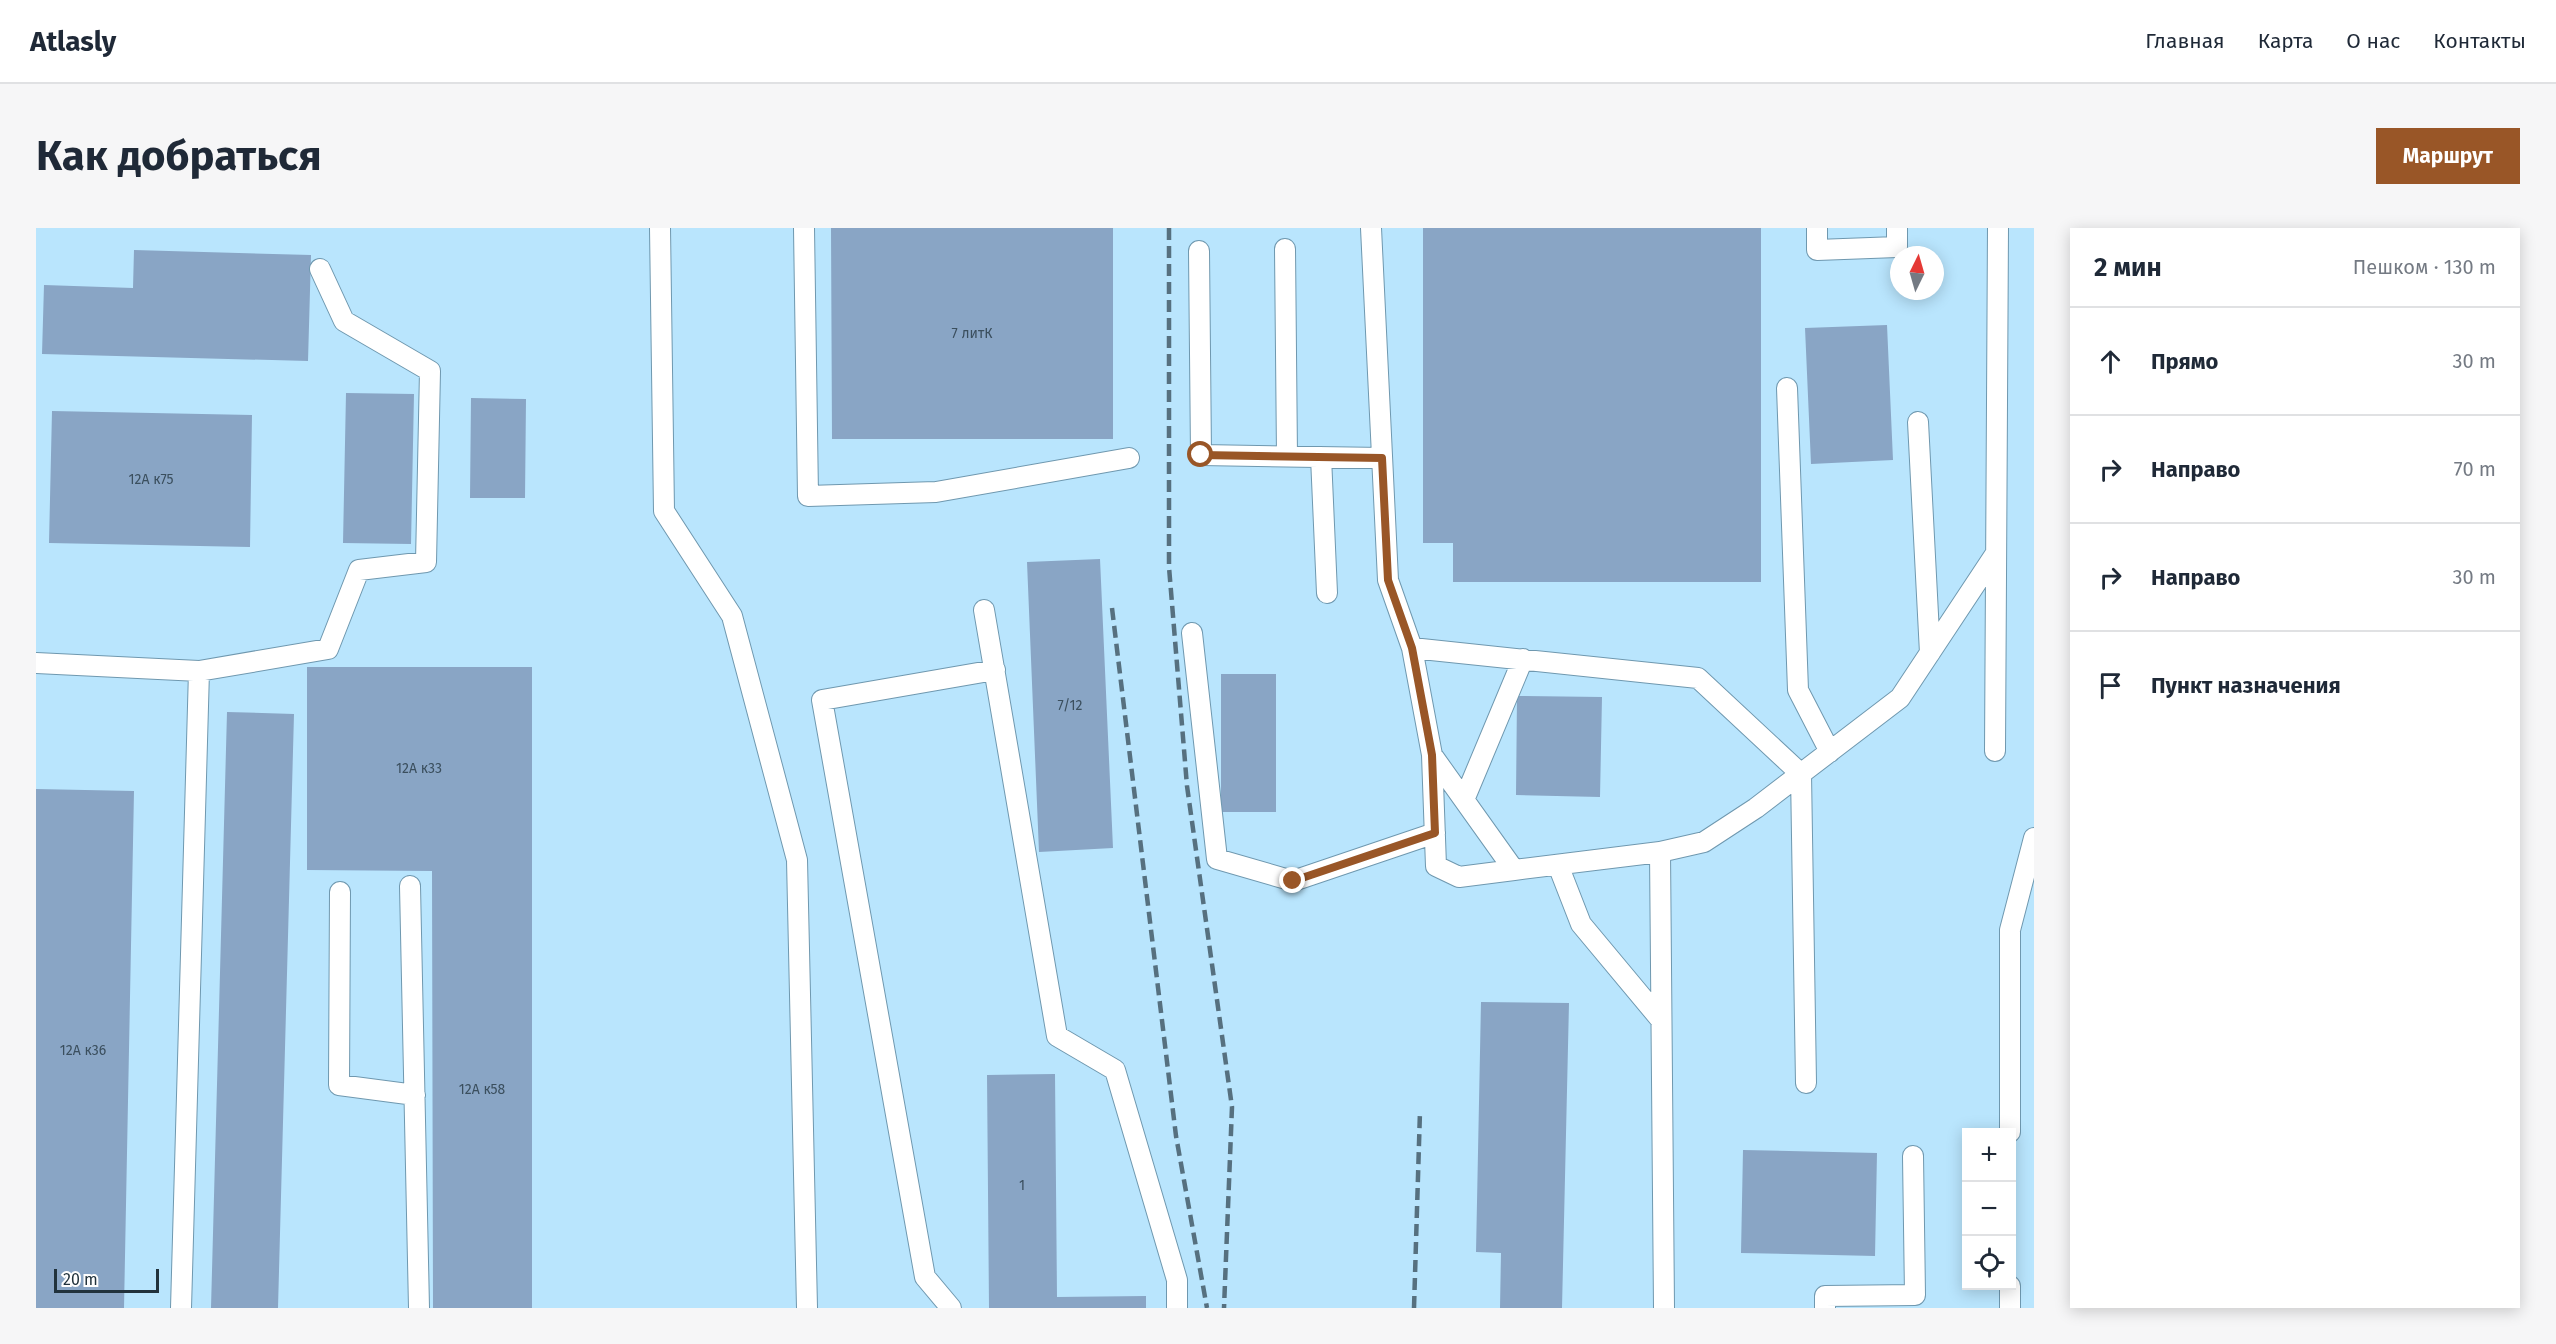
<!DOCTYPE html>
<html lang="ru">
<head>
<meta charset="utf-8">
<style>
  :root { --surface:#fff; --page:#f6f6f7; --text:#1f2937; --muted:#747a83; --line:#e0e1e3; --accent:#995627 }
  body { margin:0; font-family:"Fira Sans",sans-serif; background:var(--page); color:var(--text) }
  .controls { position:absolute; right:18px; bottom:18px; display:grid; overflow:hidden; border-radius:0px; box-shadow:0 3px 15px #0003 }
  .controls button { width:54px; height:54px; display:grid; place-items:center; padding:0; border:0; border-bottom:2px solid var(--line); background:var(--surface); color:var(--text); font:30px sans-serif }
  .compass { position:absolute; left:1854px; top:18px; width:54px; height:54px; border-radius:50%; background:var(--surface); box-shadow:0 3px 15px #0003; rotate:5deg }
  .scale { position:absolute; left:18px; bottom:15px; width:105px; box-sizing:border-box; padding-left:6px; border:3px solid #21323c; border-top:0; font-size:16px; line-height:21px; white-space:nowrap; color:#21323c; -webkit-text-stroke:4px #fefefe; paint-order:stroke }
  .stop { position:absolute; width:18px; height:18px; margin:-14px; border:4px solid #995627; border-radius:50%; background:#fff }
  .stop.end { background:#995627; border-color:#fff; box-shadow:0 2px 6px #0008 }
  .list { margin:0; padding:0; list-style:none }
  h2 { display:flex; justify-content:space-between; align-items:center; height:78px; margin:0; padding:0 24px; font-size:26px }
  h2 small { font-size:20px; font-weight:400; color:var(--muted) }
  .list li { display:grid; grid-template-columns:39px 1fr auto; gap:18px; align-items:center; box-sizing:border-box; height:108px; padding:0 24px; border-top:2px solid var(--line) }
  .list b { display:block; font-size:22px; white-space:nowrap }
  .list em { font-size:20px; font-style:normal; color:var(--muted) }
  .icon { flex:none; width:33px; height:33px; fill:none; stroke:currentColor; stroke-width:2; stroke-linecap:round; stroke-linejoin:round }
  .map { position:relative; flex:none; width:1998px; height:1080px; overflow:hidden; border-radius:0px }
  header { display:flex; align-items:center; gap:36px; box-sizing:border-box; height:84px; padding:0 30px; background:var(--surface); border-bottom:2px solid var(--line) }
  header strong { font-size:28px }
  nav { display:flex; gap:33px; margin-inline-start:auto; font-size:21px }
  .intro { display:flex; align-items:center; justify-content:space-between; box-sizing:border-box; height:144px; padding:0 36px }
  h1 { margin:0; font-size:42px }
  .button { padding:15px 27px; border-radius:0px; background:var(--accent); color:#fff; font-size:21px; font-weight:700 }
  main { display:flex; gap:36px; padding:0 36px }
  aside { flex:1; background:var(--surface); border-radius:0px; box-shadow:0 3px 15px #0003 }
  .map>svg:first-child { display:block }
</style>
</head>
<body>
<header>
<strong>Atlasly</strong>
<nav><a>Главная</a><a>Карта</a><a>О нас</a><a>Контакты</a></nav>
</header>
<div class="intro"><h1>Как добраться</h1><a class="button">Маршрут</a></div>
<main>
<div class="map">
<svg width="1998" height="1080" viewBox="0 0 1998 1080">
  <rect width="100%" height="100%" fill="#b9e5fd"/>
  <!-- building -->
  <path fill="#89a5c5" d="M 795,0 L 1077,0 L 1077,211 L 796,211 Z
    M 1387,0 L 1725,0 L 1725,354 L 1417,354 L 1417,315 L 1387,315 Z
    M 98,22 L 275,27 L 272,133 L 6,126 L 8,57 L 97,60 Z
    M 1851,97 L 1857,232 L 1775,236 L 1769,100 Z
    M 310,165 L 378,166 L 375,316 L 307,315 Z
    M 435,170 L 490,171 L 489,270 L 434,270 Z
    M 16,183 L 216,187 L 214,319 L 13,315 Z
    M 1064,331 L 1077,620 L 1003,624 L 991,334 Z
    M 271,439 L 496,439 L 496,1080 L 397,1080 L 396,643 L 271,642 Z
    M 1185,446 L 1240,446 L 1240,584 L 1185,584 Z
    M 1481,468 L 1566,469 L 1564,569 L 1480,567 Z
    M 191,484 L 258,486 L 242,1080 L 175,1080 Z
    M 0,561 L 98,563 L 88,1080 L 0,1080 Z
    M 1445,774 L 1533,775 L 1526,1080 L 1464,1080 L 1465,1025 L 1440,1024 Z
    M 1019,846 L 1021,1069 L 1110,1068 L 1110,1080 L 953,1080 L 951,847 Z
    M 1707,922 L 1841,925 L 1839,1028 L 1705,1025 Z"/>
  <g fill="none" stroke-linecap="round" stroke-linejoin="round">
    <!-- service casing -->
    <g stroke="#6f98af" stroke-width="22">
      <path id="service" d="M 624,0 L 628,283 L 696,388 L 761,632 L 771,1080
        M 768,0 L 772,268 L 900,264 L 1093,230
        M 1335,0 L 1352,352 L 1376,420 L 1396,527 L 1478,642 L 1624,624 L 1628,1080
        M 1781,0 L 1781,22 L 1861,19 L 1861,0
        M 1249,21 L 1251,228
        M 1163,23 L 1165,227 L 1346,230
        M 1751,160 L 1762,462 L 1794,524
        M 1882,194 L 1894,425
        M 1285,229 L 1291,365
        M 948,382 L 1021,808 L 1079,842 L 1141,1052 L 1141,1080
        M 1156,405 L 1181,631 L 1257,653 L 1399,605
        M 1376,420 L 1662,450 L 1765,546 L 1770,855
        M 0,435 L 163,443
        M 1959,523 L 1962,0
        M 1396,527 L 1400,638 L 1423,649 L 1478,642
        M 1428,572 L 1487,431
        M 1624,624 L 1668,614 L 1720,580 L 1864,470 L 1960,325
        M 1522,637 L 1545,696 L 1625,792
        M 374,658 L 383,1080
        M 304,664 L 303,857 L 379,867
        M 1974,904 L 1974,702 L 1998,610
        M 1974,1058 L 1974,1080
        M 145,1080 L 163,443 L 292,421 L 323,342 L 390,334 L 394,143 L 308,93 L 284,41
        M 915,1080 L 889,1049 L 786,472 L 959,442
        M 1789,1080 L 1789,1068 L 1879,1067 L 1877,928"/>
    </g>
    <!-- service -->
    <use href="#service" stroke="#fff" stroke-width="20"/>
    <!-- rail -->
    <path stroke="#56707f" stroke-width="4.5" stroke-dasharray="12 6" stroke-linecap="butt" d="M 1133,0 L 1133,339 L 1151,558 L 1196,879 L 1188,1080
      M 1076,380 L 1140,908 L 1171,1080
      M 1378,1080 L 1384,883"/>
  </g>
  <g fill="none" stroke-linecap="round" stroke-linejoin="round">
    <!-- route -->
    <path stroke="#995627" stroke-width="8" d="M 1165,227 L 1346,230 L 1352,352 L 1376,420 L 1396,527 L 1399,605 L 1257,653"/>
  </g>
  <g text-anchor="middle" stroke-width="6" stroke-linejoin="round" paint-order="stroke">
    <!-- number labels -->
    <g font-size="14" fill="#3b4f5e">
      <text x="936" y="110">7 литК</text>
      <text x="115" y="256">12А к75</text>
      <text x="1034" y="482">7/12</text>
      <text x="383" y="545">12А к33</text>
      <text x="47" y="827">12А к36</text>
      <text x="446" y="866">12А к58</text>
      <text x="986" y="962">1</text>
    </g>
  </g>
</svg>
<div class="controls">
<button>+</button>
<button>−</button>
<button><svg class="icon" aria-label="locate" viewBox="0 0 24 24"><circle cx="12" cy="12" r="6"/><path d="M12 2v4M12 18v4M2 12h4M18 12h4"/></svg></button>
</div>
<svg class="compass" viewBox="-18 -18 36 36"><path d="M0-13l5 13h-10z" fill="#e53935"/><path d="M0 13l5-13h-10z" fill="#747a83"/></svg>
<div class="scale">20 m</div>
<div class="stop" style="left:1165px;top:227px"></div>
<div class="stop end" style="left:1257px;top:653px"></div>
</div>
<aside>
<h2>2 мин<small>Пешком · 130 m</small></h2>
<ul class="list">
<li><svg class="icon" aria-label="ahead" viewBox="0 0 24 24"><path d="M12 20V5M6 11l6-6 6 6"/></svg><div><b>Прямо</b></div><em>30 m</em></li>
<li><svg class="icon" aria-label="right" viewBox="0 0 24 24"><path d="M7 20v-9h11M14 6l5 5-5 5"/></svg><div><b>Направо</b></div><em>70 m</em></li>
<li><svg class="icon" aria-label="right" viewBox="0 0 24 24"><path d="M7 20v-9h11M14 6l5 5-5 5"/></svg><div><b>Направо</b></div><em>30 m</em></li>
<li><svg class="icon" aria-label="arrive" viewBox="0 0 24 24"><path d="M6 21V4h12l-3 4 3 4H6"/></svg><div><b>Пункт назначения</b></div></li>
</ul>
</aside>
</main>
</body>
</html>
